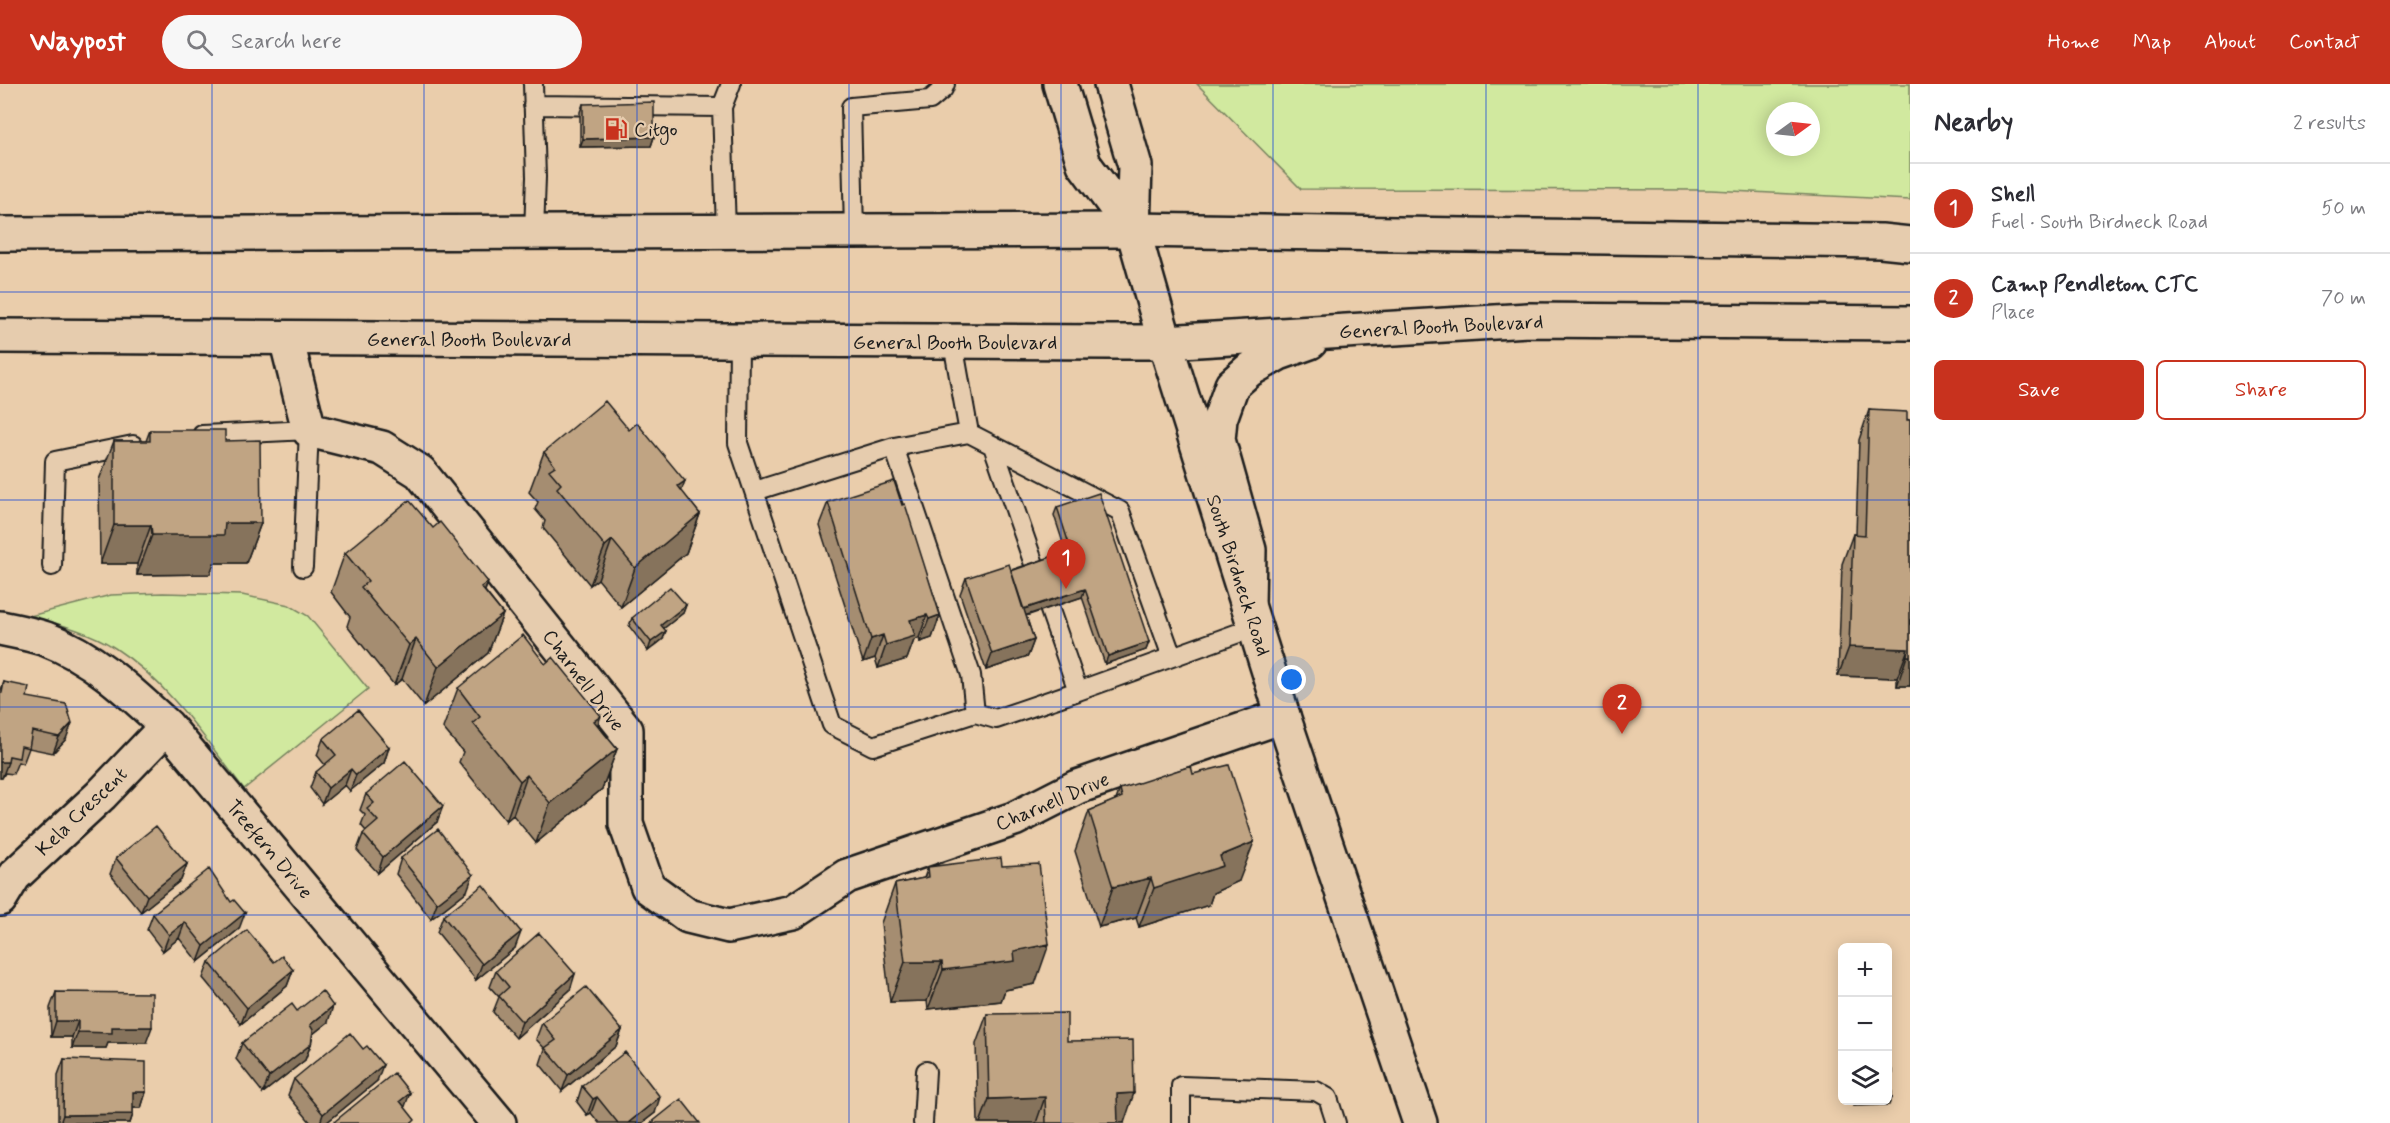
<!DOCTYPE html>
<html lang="en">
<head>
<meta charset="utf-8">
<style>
  :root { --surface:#fff; --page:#f7f7f7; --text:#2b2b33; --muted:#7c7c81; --line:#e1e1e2; --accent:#c8321e }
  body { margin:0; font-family:Mynerve,sans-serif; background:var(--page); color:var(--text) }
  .controls { position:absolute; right:18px; bottom:18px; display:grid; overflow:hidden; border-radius:9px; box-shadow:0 3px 15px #0003 }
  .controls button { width:54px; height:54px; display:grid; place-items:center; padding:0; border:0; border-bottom:2px solid var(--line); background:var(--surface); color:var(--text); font:30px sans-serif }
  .compass { position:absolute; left:1766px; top:18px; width:54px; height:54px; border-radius:50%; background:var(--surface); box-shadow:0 3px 15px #0003; rotate:75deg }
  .you { position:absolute; left:1292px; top:596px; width:21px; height:21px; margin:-15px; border:4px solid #fff; border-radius:50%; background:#1a73e8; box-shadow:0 0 0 9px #1a73e833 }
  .badge { display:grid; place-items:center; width:39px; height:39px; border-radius:50%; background:var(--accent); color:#fff; font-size:20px; font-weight:700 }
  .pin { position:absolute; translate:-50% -50px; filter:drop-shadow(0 2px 3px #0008) }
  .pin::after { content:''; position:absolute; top:32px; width:21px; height:18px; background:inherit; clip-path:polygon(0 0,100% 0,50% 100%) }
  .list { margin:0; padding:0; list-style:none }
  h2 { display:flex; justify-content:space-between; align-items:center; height:78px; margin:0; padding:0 24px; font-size:26px }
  h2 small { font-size:20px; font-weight:400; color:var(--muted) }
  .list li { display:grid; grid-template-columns:39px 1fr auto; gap:18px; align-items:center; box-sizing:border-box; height:90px; padding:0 24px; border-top:2px solid var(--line) }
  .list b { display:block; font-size:22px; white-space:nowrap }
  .list p { margin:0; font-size:20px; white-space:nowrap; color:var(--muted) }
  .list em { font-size:20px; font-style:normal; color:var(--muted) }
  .actions { display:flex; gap:12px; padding:18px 24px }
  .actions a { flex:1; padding:14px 0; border:2px solid var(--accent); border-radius:9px; text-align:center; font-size:21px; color:var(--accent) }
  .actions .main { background:var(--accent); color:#fff }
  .icon { flex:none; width:33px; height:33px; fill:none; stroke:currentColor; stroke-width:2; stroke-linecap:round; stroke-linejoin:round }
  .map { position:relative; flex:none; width:1910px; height:1039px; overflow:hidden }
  header { display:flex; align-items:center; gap:36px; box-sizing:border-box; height:84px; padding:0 30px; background:var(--accent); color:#fff }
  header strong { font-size:28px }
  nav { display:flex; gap:33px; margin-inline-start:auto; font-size:21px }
  .search { width:420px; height:54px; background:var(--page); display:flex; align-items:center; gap:15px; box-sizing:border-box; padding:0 21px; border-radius:33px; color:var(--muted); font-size:22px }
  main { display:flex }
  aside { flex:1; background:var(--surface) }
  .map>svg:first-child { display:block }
</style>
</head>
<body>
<header>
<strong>Waypost</strong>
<div class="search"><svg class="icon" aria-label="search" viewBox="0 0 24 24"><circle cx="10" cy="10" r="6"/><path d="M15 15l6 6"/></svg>Search here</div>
<nav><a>Home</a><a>Map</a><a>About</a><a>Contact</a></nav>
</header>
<main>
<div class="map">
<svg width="1910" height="1039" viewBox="0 0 1910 1039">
  <rect width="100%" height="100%" fill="#eacdab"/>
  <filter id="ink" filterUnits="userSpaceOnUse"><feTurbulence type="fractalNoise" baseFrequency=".0167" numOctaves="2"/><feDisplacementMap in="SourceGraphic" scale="12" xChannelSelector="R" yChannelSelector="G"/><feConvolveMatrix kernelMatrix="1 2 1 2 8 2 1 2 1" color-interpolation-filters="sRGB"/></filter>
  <g filter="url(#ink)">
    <!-- green -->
    <path fill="#d1e99f" stroke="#76825e" stroke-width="1.5" fill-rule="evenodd" d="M 1197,0 L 1910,0 L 1910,116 L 1711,106 L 1301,105 ZM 1775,27 L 1811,27 L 1811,63 L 1775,63 Z
      M 163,509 L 242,511 L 289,521 L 308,532 L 368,605 L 244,705 C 205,655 169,599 115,564 C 90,548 59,540 30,532 L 111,511 Z"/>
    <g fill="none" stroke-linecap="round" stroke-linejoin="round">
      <!-- service casing -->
      <g stroke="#1c1c1c" stroke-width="22">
        <path id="service" d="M 533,0 L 536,93 L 534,148
          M 533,21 L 722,23
          M 726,147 L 722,23 L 731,0
          M 854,147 L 851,23 L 930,16 L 943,5 L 945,0
          M 739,257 L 738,359 L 832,641 L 873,662 L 975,629 L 996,635 L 1078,607
          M 953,259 L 969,349 L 1120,427 L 1172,573
          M 202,351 L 309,346 L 303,483
          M 993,362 L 1078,607 L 1255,543
          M 894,363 L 971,591 L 975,629
          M 755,407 L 894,363 L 969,349
          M 52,482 L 55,377 L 133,361
          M 923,1039 L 926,987
          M 1181,1039 L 1181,1002 L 1316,1007 L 1328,1014 L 1336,1039"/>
      </g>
      <!-- minor casing -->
      <g stroke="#1c1c1c" stroke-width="38">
        <path id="minor" d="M 286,254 L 309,346 L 382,364 L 420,388 L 626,646 L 626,740 L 648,803 L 688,832 L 729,842 L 793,828 L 847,792 L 1014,735 L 1077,703 L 1283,632
          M 0,544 C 15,547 31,550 46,555 C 94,573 130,608 167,642 L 499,1039
          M 0,815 L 14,792 L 101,711 L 167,642"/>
      </g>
      <!-- tertiary casing -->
      <g stroke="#1c1c1c" stroke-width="38">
        <path id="tertiary" d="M 1165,258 L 1283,632 L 1420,1039"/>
      </g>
      <!-- secondary casing -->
      <g stroke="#1c1c1c" stroke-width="38">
        <path id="secondary" d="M 1060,0 L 1084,80 L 1133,146
          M 1111,0 L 1135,82 L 1133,146 L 1165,258"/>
      </g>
      <!-- trunk casing -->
      <g stroke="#1c1c1c" stroke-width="38">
        <path id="trunk" d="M 0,150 L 1133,146 L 1881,157 L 1910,160
          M 0,252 L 1112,258 L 1165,258 L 1528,236 L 1910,239
          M 1248,521 L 1249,466 L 1218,356 L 1220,335 L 1232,301 L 1249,286 L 1279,269 L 1310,258"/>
      </g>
      <!-- service -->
      <use href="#service" stroke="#e6ccae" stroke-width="18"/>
      <!-- minor -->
      <use href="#minor" stroke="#e6ccae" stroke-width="33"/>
      <!-- tertiary -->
      <use href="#tertiary" stroke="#e6ccae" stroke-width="33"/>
      <!-- secondary -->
      <use href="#secondary" stroke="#e6ccae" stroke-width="33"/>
      <!-- trunk -->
      <use href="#trunk" stroke="#e6ccae" stroke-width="33"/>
    </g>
    <!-- wall -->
    <path fill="#a58d71" stroke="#1c1c1c" stroke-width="1.5" d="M 583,20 L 654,53 L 651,62 L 580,63 L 580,28 Z
      M 1869,326 L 1910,336 L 1910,602 L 1897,602 L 1897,594 L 1838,592 L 1842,480 L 1853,450 L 1856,450 L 1859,356 Z
      M 150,346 L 225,357 L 261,439 L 246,479 L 214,479 L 210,490 L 137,491 L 137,480 L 100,480 L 99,396 L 114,357 L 146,357 Z
      M 629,346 L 681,407 L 700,430 L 686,469 L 621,523 L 598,495 L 590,501 L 543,444 L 545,437 L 535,425 L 538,418 L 529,408 L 544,368 Z
      M 828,418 L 902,421 L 940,531 L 932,554 L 920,558 L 919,554 L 914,556 L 907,575 L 878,584 L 875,574 L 863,578 L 819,441 Z
      M 1057,423 L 1149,558 L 1146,566 L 1105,580 L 1082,513 L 1026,532 L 1034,556 L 1028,572 L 986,586 L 960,510 L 966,494 L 1011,486 L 1066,468 L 1054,431 Z
      M 433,444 L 488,498 L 485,507 L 503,530 L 488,569 L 424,622 L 402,595 L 394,601 L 347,542 L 350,533 L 331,508 L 345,469 Z
      M 686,521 L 683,529 L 664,544 L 663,555 L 648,567 L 629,542 L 632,534 Z
      M 545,580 L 617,665 L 602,705 L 536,759 L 513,731 L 506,737 L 459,678 L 463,668 L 443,644 L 458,604 Z
      M 4,598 L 27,613 L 66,655 L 53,669 L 29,664 L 23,680 L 18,678 L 13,690 L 5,689 L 2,694 L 0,694 L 0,608 Z
      M 323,655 L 389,663 L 384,679 L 350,707 L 345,701 L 322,720 L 310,704 L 316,688 L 325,681 L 317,671 Z
      M 1193,690 L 1239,797 L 1213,809 L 1209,821 L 1139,843 L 1136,834 L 1099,843 L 1075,767 L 1089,727 L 1116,716 L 1120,705 Z
      M 366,710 L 437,738 L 378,789 L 357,766 L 363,750 L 366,747 L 361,741 L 365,731 L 360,726 Z
      M 116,774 L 187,780 L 181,796 L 141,828 L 110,790 Z
      M 401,774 L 467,807 L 431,835 L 396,790 Z
      M 1002,782 L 1035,900 L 1005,906 L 1001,917 L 928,925 L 927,917 L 890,918 L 881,839 L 895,800 L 924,794 L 928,783 Z
      M 153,830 L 239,845 L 198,878 L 179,854 L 163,867 L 147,846 Z
      M 443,832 L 515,864 L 476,896 L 437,848 Z
      M 209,878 L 274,878 L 293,886 L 287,902 L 241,940 L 203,894 Z
      M 496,887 L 570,906 L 516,954 L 493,928 L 499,913 L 490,903 Z
      M 56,908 L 146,959 L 108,959 L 106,964 L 72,964 L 72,953 L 51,953 L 50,924 Z
      M 297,927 L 328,938 L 313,950 L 311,960 L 305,976 L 263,1009 L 236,975 L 242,959 Z
      M 987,930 L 1067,957 L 1124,1039 L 978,1039 L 976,960 Z
      M 542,939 L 622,946 L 616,962 L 562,1007 L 540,980 L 545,965 L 536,955 Z
      M 64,975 L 146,1008 L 141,1024 L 133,1024 L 133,1030 L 130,1039 L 58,1039 L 58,991 Z
      M 294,995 L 377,997 L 326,1039 L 311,1039 L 288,1011 Z
      M 582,1002 L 655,1029 L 642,1039 L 599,1039 L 591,1029 L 587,1031 L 577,1018 Z"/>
    <!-- shaded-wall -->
    <path fill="#86735c" stroke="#1c1c1c" stroke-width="1.5" d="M 654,53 L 651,62 L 580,63 L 583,55 Z
      M 685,397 L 670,437 L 678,402 Z
      M 700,430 L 686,469 L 621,523 L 635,484 Z
      M 225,439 L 261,439 L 246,479 L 214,479 L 210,490 L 137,491 L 152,451 Z
      M 114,441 L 151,441 L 137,480 L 100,480 Z
      M 612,456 L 598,495 L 590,501 L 605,462 Z
      M 488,498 L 474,537 L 481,503 Z
      M 1085,505 L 1082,513 L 1015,535 L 1018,527 Z
      M 686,521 L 683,529 L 658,549 L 661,541 Z
      M 503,530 L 488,569 L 424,622 L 438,583 Z
      M 927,531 L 919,554 L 914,556 L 907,575 L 878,584 L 886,561 L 910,536 Z
      M 940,531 L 932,554 L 920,558 L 929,535 Z
      M 666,547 L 663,555 L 648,567 L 651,558 Z
      M 883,551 L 875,574 L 863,578 L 871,555 Z
      M 416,555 L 402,595 L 394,601 L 409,561 Z
      M 1034,556 L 1028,572 L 986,586 L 992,570 Z
      M 1149,558 L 1146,566 L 1105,580 L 1108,572 Z
      M 1849,563 L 1908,565 L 1897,594 L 1838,592 Z
      M 1907,572 L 1910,572 L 1910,602 L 1897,602 Z
      M 601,632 L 586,672 L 594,637 Z
      M 72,639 L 66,655 L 53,669 L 59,653 Z
      M 389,663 L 384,679 L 350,707 L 356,691 Z
      M 617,665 L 602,705 L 536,759 L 550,719 Z
      M 0,678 L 8,678 L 2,694 L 0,694 Z
      M 351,685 L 345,701 L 322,720 L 328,704 Z
      M 527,691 L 513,731 L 506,737 L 520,697 Z
      M 443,722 L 437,738 L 378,789 L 383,773 Z
      M 1254,758 L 1239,797 L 1213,809 L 1209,821 L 1139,843 L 1154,804 L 1220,772 Z
      M 187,780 L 181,796 L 141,828 L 147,812 Z
      M 473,791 L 467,807 L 431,835 L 437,819 Z
      M 1151,794 L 1136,834 L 1099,843 L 1113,803 Z
      M 245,829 L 239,845 L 198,878 L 204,862 Z
      M 185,838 L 179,854 L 163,867 L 169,851 Z
      M 521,848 L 515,864 L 476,896 L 482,880 Z
      M 1049,860 L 1035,900 L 1005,906 L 1001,917 L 928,925 L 943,886 L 1014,867 Z
      M 905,878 L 942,878 L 927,917 L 890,918 Z
      M 293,886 L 287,902 L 241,940 L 247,924 Z
      M 575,890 L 570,906 L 516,954 L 522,938 Z
      M 333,922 L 328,938 L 304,957 L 310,941 Z
      M 56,937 L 78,937 L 72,953 L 51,953 Z
      M 112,943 L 152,943 L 146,959 L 108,959 L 106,964 L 72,964 L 78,948 Z
      M 622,946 L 616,962 L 562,1007 L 568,991 Z
      M 311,960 L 305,976 L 263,1009 L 269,993 Z
      M 383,981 L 377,997 L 326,1039 L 320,1039 L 323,1030 Z
      M 133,1008 L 146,1008 L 141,1024 L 127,1024 Z
      M 410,1009 L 404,1025 L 400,1017 Z
      M 1134,1009 L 1124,1039 L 1107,1039 L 1117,1010 Z
      M 597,1013 L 591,1029 L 587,1031 L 593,1015 Z
      M 660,1013 L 655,1029 L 642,1039 L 628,1039 Z
      M 1045,1013 L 1036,1039 L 980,1039 L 989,1015 Z
      M 1887,1013 L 1892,1013 L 1889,1021 L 1854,1022 L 1856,1017 L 1887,1017 Z
      M 133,1030 L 130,1039 L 60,1039 L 63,1031 Z"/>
    <!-- building -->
    <path fill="#c0a483" stroke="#1c1c1c" stroke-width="1.5" d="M 654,18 L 654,53 L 583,55 L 583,20 Z
      M 605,317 L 629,346 L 637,339 L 685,397 L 678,402 L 700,430 L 635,484 L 612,456 L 605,462 L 557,404 L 561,400 L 549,386 L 555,382 L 544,368 Z
      M 1869,326 L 1907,328 L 1907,336 L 1910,336 L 1910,572 L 1907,572 L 1908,565 L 1849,563 L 1853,450 L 1865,451 Z
      M 150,346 L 225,346 L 225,357 L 260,356 L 261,439 L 225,439 L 224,451 L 152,451 L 151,441 L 114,441 L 114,357 L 150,357 Z
      M 894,397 L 902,421 L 905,420 L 940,531 L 929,535 L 927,531 L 910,536 L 915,552 L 886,561 L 883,551 L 871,555 L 828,418 Z
      M 1099,409 L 1149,558 L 1108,572 L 1085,505 L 1023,525 L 1011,487 L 1071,466 L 1057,423 Z
      M 409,416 L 433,444 L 440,438 L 488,498 L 481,503 L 503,530 L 438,583 L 416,555 L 409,561 L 361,503 L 368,497 L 345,469 Z
      M 1009,480 L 1034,556 L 992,570 L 966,494 Z
      M 670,503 L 686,521 L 661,541 L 666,547 L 651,558 L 632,534 Z
      M 523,551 L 545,580 L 553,573 L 601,632 L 594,637 L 617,665 L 550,719 L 527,691 L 520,697 L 473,639 L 480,633 L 458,604 Z
      M 4,598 L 29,603 L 27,613 L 66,620 L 72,639 L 59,653 L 32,647 L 29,664 L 21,662 L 19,674 L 9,672 L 8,678 L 0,678 L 0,609 L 2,609 Z
      M 358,626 L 389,663 L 356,691 L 351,685 L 328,704 L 316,688 L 336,671 L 323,655 Z
      M 405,677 L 443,722 L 383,773 L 363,750 L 378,737 L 367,725 L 374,719 L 366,710 Z
      M 1229,681 L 1254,758 L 1220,772 L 1223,782 L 1154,804 L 1151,794 L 1113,803 L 1089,727 L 1122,713 L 1120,705 L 1191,682 L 1193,690 Z
      M 156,742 L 187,780 L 147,812 L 116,774 Z
      M 438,745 L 473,791 L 437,819 L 401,774 Z
      M 1001,774 L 1002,782 L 1039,780 L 1049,860 L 1014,867 L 1015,877 L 943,886 L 942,878 L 905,878 L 895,800 L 929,793 L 928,783 Z
      M 209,785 L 231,818 L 234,816 L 245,829 L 204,862 L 185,838 L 169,851 L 153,830 Z
      M 483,801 L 521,848 L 482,880 L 443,832 Z
      M 247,846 L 274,878 L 282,872 L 293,886 L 247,924 L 209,878 Z
      M 539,849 L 575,890 L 522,938 L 499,912 L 509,903 L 496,887 Z
      M 586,903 L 622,946 L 568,991 L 545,964 L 556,956 L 542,939 Z
      M 322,907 L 333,922 L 310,941 L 313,946 L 311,960 L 269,993 L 242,959 L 292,920 L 297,927 Z
      M 56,908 L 152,909 L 152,943 L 112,943 L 112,949 L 78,948 L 78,937 L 56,937 Z
      M 1067,929 L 1067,957 L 1133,956 L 1134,1009 L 1117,1010 L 1118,1039 L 1046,1039 L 1045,1013 L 989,1015 L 987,930 Z
      M 350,949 L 363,965 L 367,962 L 383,981 L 323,1030 L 294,995 Z
      M 625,968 L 660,1013 L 628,1039 L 618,1039 L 597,1013 L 593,1015 L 582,1002 Z
      M 64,975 L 146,978 L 146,1008 L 133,1008 L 133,1030 L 63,1031 Z
      M 1887,986 L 1892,986 L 1892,1013 L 1887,1013 Z
      M 394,989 L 410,1009 L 400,1017 L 415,1036 L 412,1039 L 335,1039 L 334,1038 Z
      M 681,1015 L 700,1039 L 651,1039 Z"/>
  </g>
  <!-- grid -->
  <path fill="none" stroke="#1d4ed8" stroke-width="1.5" stroke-opacity="0.55" d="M 212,0 L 212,1039M 424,0 L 424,1039M 637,0 L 637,1039M 849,0 L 849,1039M 1061,0 L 1061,1039M 1273,0 L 1273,1039M 1486,0 L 1486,1039M 1698,0 L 1698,1039M 0,208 L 1910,208M 0,416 L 1910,416M 0,623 L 1910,623M 0,831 L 1910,831"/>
  <!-- icons -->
  <defs>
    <g id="fuel-bare" transform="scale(1.8)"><path d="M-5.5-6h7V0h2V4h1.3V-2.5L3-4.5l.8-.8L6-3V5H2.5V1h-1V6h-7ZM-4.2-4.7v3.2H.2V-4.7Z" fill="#c8321e" stroke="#e6ccae" stroke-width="2.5" paint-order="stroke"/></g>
  </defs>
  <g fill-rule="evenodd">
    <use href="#fuel-bare" x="616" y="45"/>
  </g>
  <g text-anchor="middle" stroke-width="4.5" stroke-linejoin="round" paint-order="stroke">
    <!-- poi labels -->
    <g font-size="20" fill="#1c1c1c" stroke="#e6ccae" text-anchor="start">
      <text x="634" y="52">Citgo</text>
    </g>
    <!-- street labels -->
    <g font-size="20" fill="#1c1c1c" stroke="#e6ccae">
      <text transform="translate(1441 242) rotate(-3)" y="7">General Booth Boulevard</text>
      <text x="469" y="262">General Booth Boulevard</text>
      <text x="955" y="265">General Booth Boulevard</text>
      <text transform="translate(1239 491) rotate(72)" y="7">South Birdneck Road</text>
      <text transform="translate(584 596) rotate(53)" y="7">Charnell Drive</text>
      <text transform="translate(1052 717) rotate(-23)" y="7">Charnell Drive</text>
      <text transform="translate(81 727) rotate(-44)" y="7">Kela Crescent</text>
      <text transform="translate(270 765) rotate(50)" y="7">Treefern Drive</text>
    </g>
  </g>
</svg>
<div class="controls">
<button>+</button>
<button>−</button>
<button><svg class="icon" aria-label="layers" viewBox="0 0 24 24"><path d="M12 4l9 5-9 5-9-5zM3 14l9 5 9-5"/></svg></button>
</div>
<svg class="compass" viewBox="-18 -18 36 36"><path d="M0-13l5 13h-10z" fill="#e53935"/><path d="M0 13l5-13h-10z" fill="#7c7c81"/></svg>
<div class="you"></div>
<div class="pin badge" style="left:1066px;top:505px">1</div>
<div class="pin badge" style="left:1622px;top:650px">2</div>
</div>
<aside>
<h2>Nearby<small>2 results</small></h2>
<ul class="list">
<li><span class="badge">1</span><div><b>Shell</b><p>Fuel · South Birdneck Road</p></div><em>50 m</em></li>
<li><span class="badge">2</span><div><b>Camp Pendleton CTC</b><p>Place</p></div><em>70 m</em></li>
</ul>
<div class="actions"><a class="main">Save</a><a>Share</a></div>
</aside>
</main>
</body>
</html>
